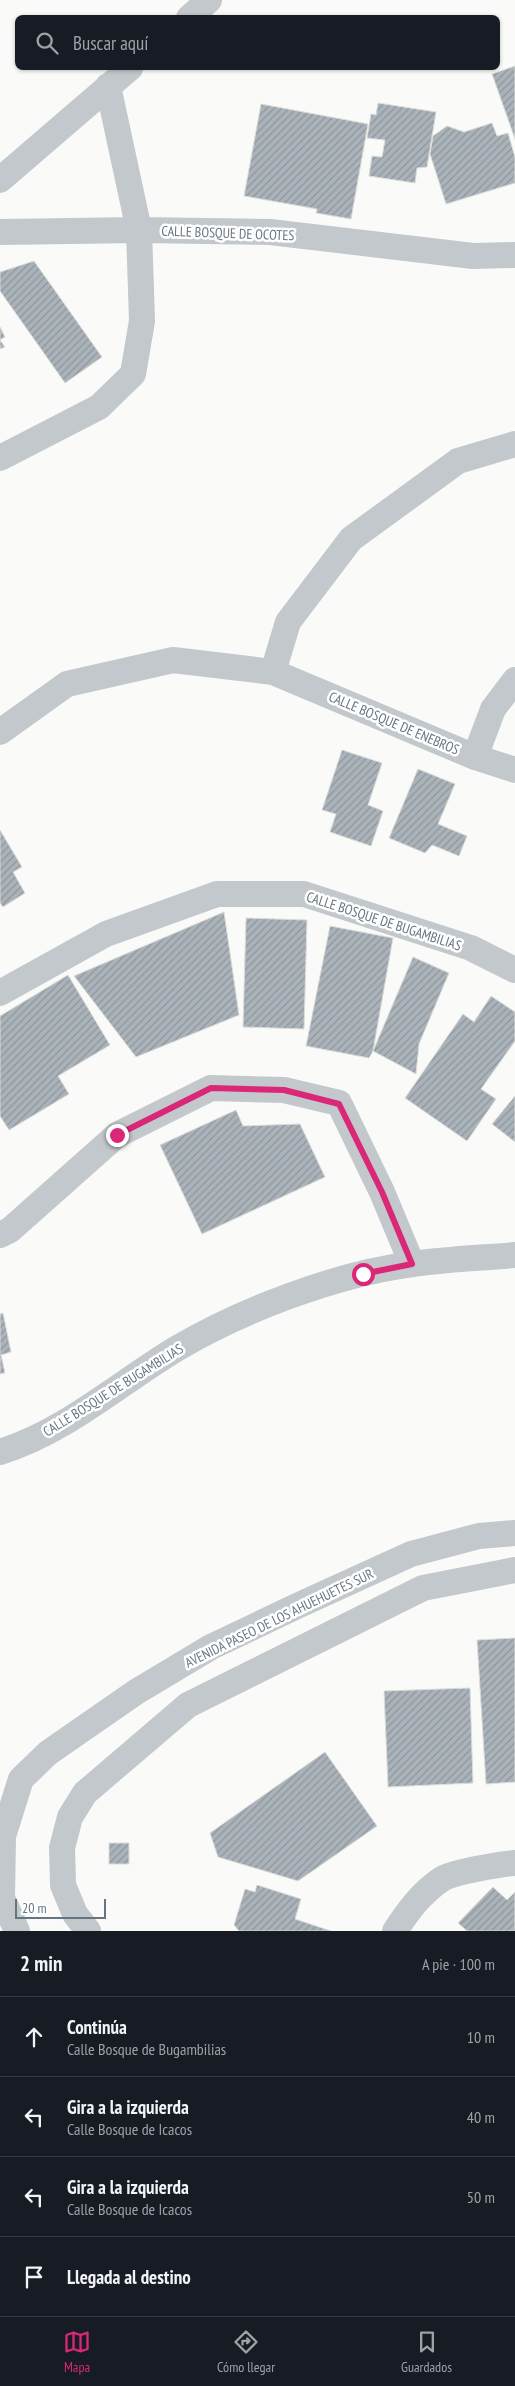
<!DOCTYPE html>
<html lang="es">
<head>
<meta charset="utf-8">
<style>
  :root { --surface:#171b24; --page:#242831; --text:#f1f3f6; --muted:#9ea1a6; --line:#363941; --accent:#db2777 }
  body { margin:0; font-family:"PT Sans Narrow",sans-serif; background:var(--page); color:var(--text) }
  .scale { position:absolute; left:15px; bottom:12px; width:91px; box-sizing:border-box; padding-left:5px; border:2px solid #657683; border-top:0; font-size:14px; line-height:18px; white-space:nowrap; color:#657683; -webkit-text-stroke:4px #fff; paint-order:stroke }
  .stop { position:absolute; width:15px; height:15px; margin:-11px; border:4px solid #db2777; border-radius:50%; background:#fff }
  .stop.end { background:#db2777; border-color:#fff; box-shadow:0 1px 5px #0008 }
  .list { margin:0; padding:0; list-style:none }
  h2 { display:flex; justify-content:space-between; align-items:center; height:65px; margin:0; padding:0 20px; font-size:21px }
  h2 small { font-size:16px; font-weight:400; color:var(--muted) }
  .list li { display:grid; grid-template-columns:32px 1fr auto; gap:15px; align-items:center; box-sizing:border-box; height:80px; padding:0 20px; border-top:1px solid var(--line) }
  .list b { display:block; font-size:19px; white-space:nowrap }
  .list p { margin:0; font-size:16px; white-space:nowrap; color:var(--muted) }
  .list em { font-size:16px; font-style:normal; color:var(--muted) }
  .icon { flex:none; width:28px; height:28px; fill:none; stroke:currentColor; stroke-width:2; stroke-linecap:round; stroke-linejoin:round }
  .map { position:relative; flex:none; width:515px; height:1931px; overflow:hidden }
  .search { position:absolute; background:var(--surface); box-shadow:0 1px 4px #0004; left:15px; right:15px; top:15px; height:55px; display:flex; align-items:center; gap:12px; box-sizing:border-box; padding:0 18px; border-radius:8px; color:var(--muted); font-size:19px }
  .sheet { height:385px; background:var(--surface) }
  nav { display:flex; justify-content:space-around; align-items:center; box-sizing:border-box; height:70px; border-top:1px solid var(--line); background:var(--surface); font-size:14px; color:var(--muted) }
  nav a { display:grid; justify-items:center; gap:2px }
  nav .on { color:var(--accent) }
  .map>svg:first-child { display:block }
</style>
</head>
<body>
<div class="map">
<svg width="515" height="1931" viewBox="0 0 515 1931">
  <defs>
    <pattern id="building-hatch" width="6" height="6" patternUnits="userSpaceOnUse" patternTransform="scale(1.25)"><rect width="6" height="6" fill="#aab3b9"/><path d="M-1 1l2-2M0 6l6-6M5 7l2-2" fill="none" stroke="#8e969c"/></pattern>
  </defs>
  <rect width="100%" height="100%" fill="#fafaf8"/>
  <!-- building -->
  <path fill="url(#building-hatch)" stroke="#dcdcda" d="M 515,66 L 515,139 L 492,74 Z
    M 378,103 L 436,112 L 427,167 L 417,168 L 415,183 L 369,176 L 372,156 L 382,157 L 385,140 L 367,138 L 371,114 L 376,115 Z
    M 261,104 L 368,124 L 351,219 L 316,213 L 317,209 L 244,196 Z
    M 492,123 L 497,136 L 508,133 L 515,157 L 515,183 L 446,204 L 430,154 L 433,136 L 447,126 L 464,132 Z
    M 34,261 L 102,357 L 65,383 L 0,291 L 0,272 Z
    M 0,327 L 5,337 L 0,340 L 5,347 L 0,349 Z
    M 342,750 L 382,763 L 368,805 L 383,811 L 371,846 L 330,832 L 336,814 L 322,810 Z
    M 418,769 L 455,784 L 438,824 L 467,836 L 459,856 L 432,845 L 425,853 L 389,838 Z
    M 0,830 L 22,867 L 13,872 L 25,893 L 3,907 L 0,903 Z
    M 224,912 L 239,1015 L 136,1057 L 74,976 Z
    M 246,918 L 307,920 L 304,1029 L 243,1027 Z
    M 330,926 L 393,938 L 373,1051 L 369,1058 L 306,1046 Z
    M 413,957 L 449,973 L 419,1044 L 416,1074 L 373,1051 Z
    M 68,975 L 110,1045 L 58,1076 L 69,1094 L 9,1130 L 0,1116 L 0,1016 Z
    M 491,996 L 515,1012 L 515,1041 L 481,1089 L 496,1099 L 467,1141 L 405,1098 L 463,1014 L 474,1022 Z
    M 515,1096 L 515,1142 L 492,1124 Z
    M 236,1110 L 243,1126 L 300,1124 L 325,1177 L 202,1234 L 160,1145 Z
    M 3,1313 L 11,1352 L 1,1355 L 5,1373 L 0,1374 L 0,1314 Z
    M 515,1638 L 515,1782 L 486,1784 L 477,1640 Z
    M 470,1688 L 473,1783 L 388,1787 L 384,1691 Z
    M 325,1752 L 377,1826 L 298,1881 L 218,1857 L 210,1833 Z
    M 109,1843 L 129,1843 L 129,1864 L 109,1864 Z
    M 257,1885 L 301,1899 L 295,1919 L 331,1931 L 239,1931 L 234,1925 L 245,1889 L 255,1892 Z
    M 493,1887 L 507,1900 L 515,1892 L 515,1931 L 467,1931 L 458,1923 Z"/>
  <g fill="none" stroke-linecap="round" stroke-linejoin="round">
    <!-- minor -->
    <path stroke="#c3c8cc" stroke-width="26" d="M 189,18 L 209,0
      M 0,180 L 130,68
      M 0,232 L 139,230 L 270,232 L 473,256 L 515,255
      M 0,458 L 99,407 L 133,374 L 142,321 L 139,230 L 108,86
      M 273,672 L 288,622 L 351,539 L 458,461 L 515,444
      M 0,732 L 67,684 L 173,660 L 273,672 L 475,757 L 515,770
      M 475,757 L 493,709 L 515,680
      M 0,993 L 106,934 L 217,894 L 304,894 L 471,948 L 515,970
      M 0,1235 L 10,1230 L 117,1135 L 211,1088 L 284,1090 L 339,1103 L 382,1192 L 412,1264
      M 0,1452 C 65,1432 118,1384 176,1349 C 242,1310 336,1274 413,1264 C 447,1259 481,1258 515,1255
      M 17,1931 L 2,1898 L 3,1836 L 21,1779 L 48,1753 L 136,1692 L 211,1647 L 297,1606 L 411,1554 L 479,1536 L 515,1533
      M 88,1931 L 75,1914 L 63,1885 L 62,1848 L 70,1817 L 85,1793 L 188,1705 L 423,1588 L 515,1570
      M 395,1931 C 408,1911 422,1892 442,1879 C 453,1872 501,1864 515,1863"/>
  </g>
  <g fill="none" stroke-linecap="round" stroke-linejoin="round">
    <!-- route -->
    <path stroke="#db2777" stroke-width="6" d="M 117,1135 L 211,1088 L 284,1090 L 339,1104 L 382,1192 L 412,1264 L 363,1274"/>
  </g>
  <g text-anchor="middle" stroke-width="5" stroke-linejoin="round" paint-order="stroke">
    <!-- street labels -->
    <g font-size="14" fill="#657683" stroke="#fff">
      <text transform="translate(228 233) rotate(2)" y="5">CALLE BOSQUE DE OCOTES</text>
      <text transform="translate(394 723) rotate(23)" y="5">CALLE BOSQUE DE ENEBROS</text>
      <text transform="translate(384 921) rotate(18)" y="5">CALLE BOSQUE DE BUGAMBILIAS</text>
      <text transform="translate(113 1390) rotate(-32)" y="5">CALLE BOSQUE DE BUGAMBILIAS</text>
      <text transform="translate(279 1618) rotate(-26)" y="5">AVENIDA PASEO DE LOS AHUEHUETES SUR</text>
    </g>
  </g>
</svg>
<div class="scale">20 m</div>
<div class="stop" style="left:363px;top:1274px"></div>
<div class="stop end" style="left:117px;top:1135px"></div>
<div class="search"><svg class="icon" aria-label="search" viewBox="0 0 24 24"><circle cx="10" cy="10" r="6"/><path d="M15 15l6 6"/></svg>Buscar aquí</div>
</div>
<section class="sheet">
<h2>2 min<small>A pie · 100 m</small></h2>
<ul class="list">
<li><svg class="icon" aria-label="ahead" viewBox="0 0 24 24"><path d="M12 20V5M6 11l6-6 6 6"/></svg><div><b>Continúa</b><p>Calle Bosque de Bugambilias</p></div><em>10 m</em></li>
<li><svg class="icon" aria-label="left" viewBox="0 0 24 24"><path d="M17 20v-9H6M10 6l-5 5 5 5"/></svg><div><b>Gira a la izquierda</b><p>Calle Bosque de Icacos</p></div><em>40 m</em></li>
<li><svg class="icon" aria-label="left" viewBox="0 0 24 24"><path d="M17 20v-9H6M10 6l-5 5 5 5"/></svg><div><b>Gira a la izquierda</b><p>Calle Bosque de Icacos</p></div><em>50 m</em></li>
<li><svg class="icon" aria-label="arrive" viewBox="0 0 24 24"><path d="M6 21V4h12l-3 4 3 4H6"/></svg><div><b>Llegada al destino</b></div></li>
</ul>
</section>
<nav>
<a class="on"><svg class="icon" aria-label="map" viewBox="0 0 24 24"><path d="M3 6l6-2 6 2 6-2v14l-6 2-6-2-6 2zM9 4v14M15 6v14"/></svg>Mapa</a>
<a><svg class="icon" aria-label="directions" viewBox="0 0 24 24"><path d="M12 3l9 9-9 9-9-9zM9 14v-3h6M13 9l2 2-2 2"/></svg>Cómo llegar</a>
<a><svg class="icon" aria-label="saved" viewBox="0 0 24 24"><path d="M7 4h10v16l-5-4-5 4z"/></svg>Guardados</a>
</nav>
</body>
</html>
